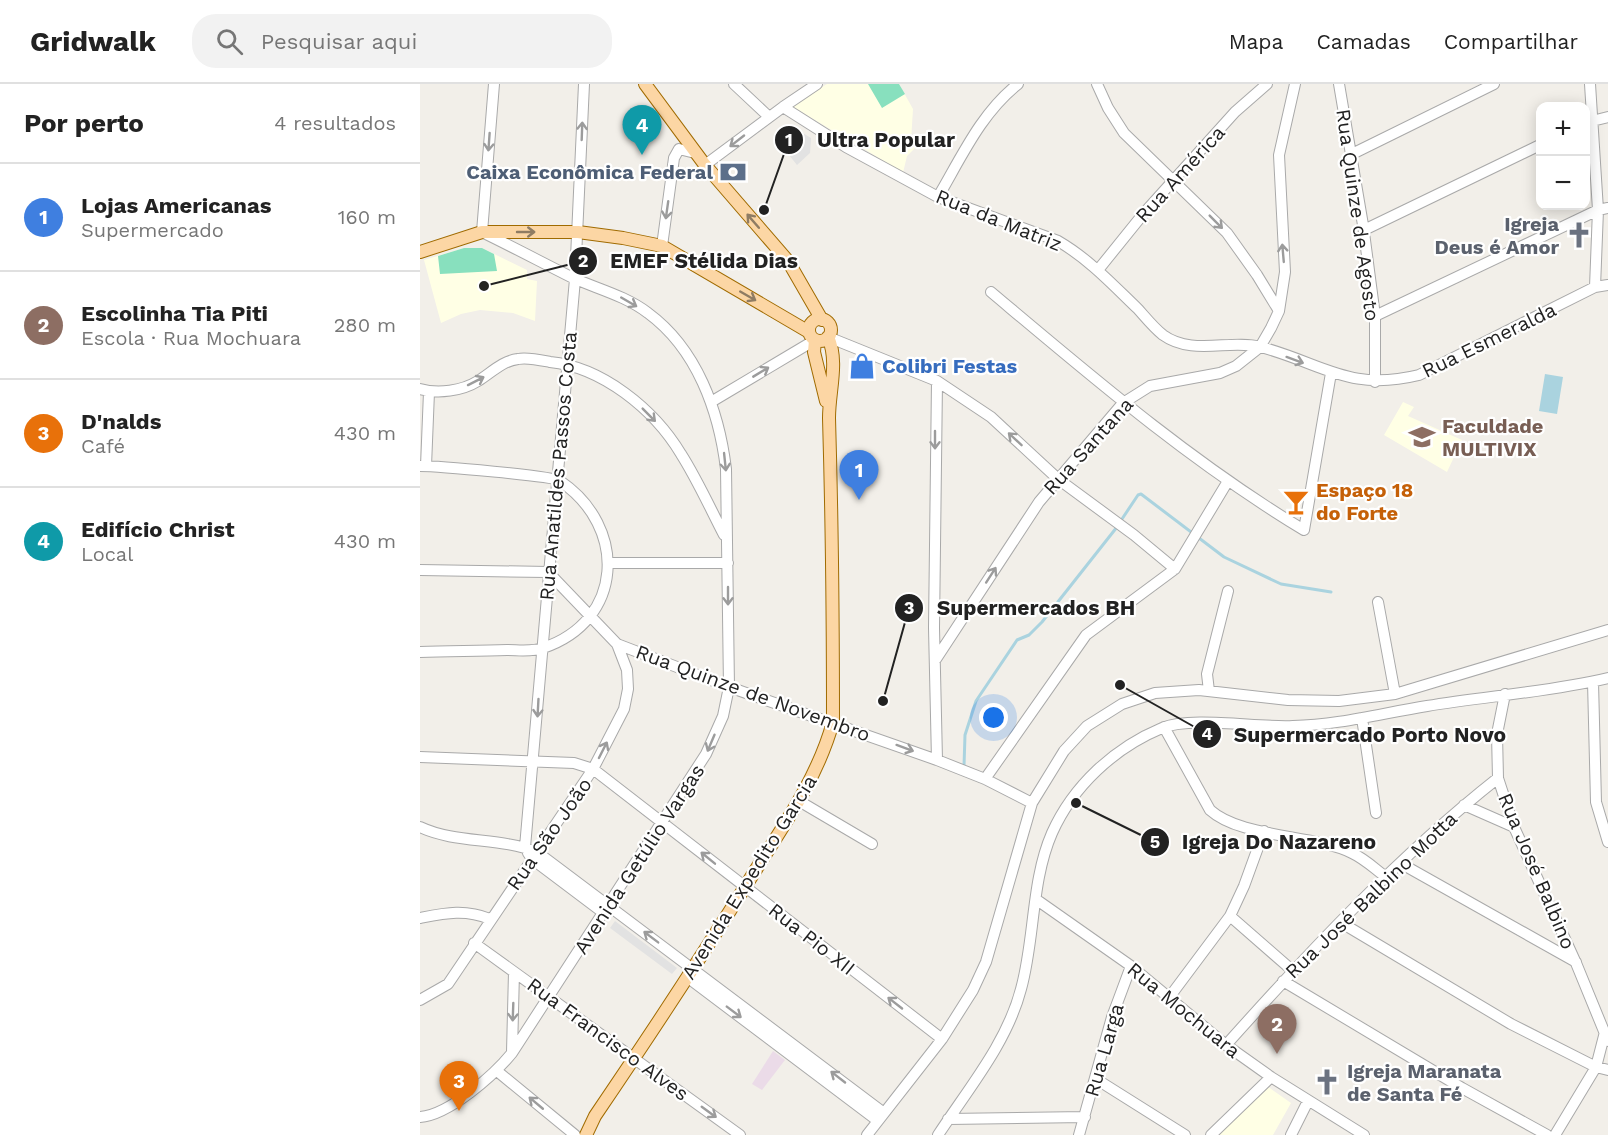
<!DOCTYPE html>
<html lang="pt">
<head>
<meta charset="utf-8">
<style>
  :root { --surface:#fff; --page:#f2f2f2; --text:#222; --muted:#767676; --line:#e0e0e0; --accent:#d40000 }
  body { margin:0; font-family:"Work Sans",sans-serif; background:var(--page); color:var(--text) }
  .controls { position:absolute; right:18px; top:18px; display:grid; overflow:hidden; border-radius:12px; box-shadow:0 3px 15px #0003 }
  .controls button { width:54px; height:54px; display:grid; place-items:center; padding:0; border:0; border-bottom:2px solid var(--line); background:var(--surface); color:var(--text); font:30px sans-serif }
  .you { position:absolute; left:574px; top:634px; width:21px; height:21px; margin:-15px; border:4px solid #fff; border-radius:50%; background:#1a73e8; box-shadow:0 0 0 9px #1a73e833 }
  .badge { display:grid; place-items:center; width:39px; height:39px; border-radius:50%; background:var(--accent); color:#fff; font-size:20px; font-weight:700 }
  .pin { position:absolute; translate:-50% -50px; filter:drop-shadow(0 2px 3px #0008) }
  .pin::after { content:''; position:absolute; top:32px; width:21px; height:18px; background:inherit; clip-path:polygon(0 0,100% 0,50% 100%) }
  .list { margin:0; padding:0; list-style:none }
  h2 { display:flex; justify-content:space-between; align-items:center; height:78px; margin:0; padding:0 24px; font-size:26px }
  h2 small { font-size:20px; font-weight:400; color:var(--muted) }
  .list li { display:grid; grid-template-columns:39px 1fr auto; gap:18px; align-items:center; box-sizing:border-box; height:108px; padding:0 24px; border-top:2px solid var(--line) }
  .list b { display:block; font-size:22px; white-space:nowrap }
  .list p { margin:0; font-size:20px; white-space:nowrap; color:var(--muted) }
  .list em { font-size:20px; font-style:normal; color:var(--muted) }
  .icon { flex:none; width:33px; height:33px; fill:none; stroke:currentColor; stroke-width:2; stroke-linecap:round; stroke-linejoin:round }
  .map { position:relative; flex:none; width:1188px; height:1051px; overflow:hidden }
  header { display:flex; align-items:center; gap:36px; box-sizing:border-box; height:84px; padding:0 30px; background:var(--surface); border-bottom:2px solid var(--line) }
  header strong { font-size:28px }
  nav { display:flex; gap:33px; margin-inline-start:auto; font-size:21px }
  .search { width:420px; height:54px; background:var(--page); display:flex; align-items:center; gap:15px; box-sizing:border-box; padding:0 21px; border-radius:24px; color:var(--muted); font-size:22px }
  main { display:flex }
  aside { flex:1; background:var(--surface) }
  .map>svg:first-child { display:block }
</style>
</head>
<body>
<header>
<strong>Gridwalk</strong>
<div class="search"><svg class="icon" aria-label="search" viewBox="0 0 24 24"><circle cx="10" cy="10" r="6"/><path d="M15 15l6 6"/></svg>Pesquisar aqui</div>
<nav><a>Mapa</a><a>Camadas</a><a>Compartilhar</a></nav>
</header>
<main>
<aside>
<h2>Por perto<small>4 resultados</small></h2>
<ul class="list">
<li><span class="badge" style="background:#3f7fe0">1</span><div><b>Lojas Americanas</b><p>Supermercado</p></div><em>160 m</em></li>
<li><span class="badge" style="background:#8d6e63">2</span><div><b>Escolinha Tia Piti</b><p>Escola · Rua Mochuara</p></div><em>280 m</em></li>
<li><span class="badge" style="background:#e8710a">3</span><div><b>D'nalds</b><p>Café</p></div><em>430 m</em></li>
<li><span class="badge" style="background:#0f9aa8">4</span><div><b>Edifício Christ</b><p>Local</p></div><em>430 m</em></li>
</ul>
</aside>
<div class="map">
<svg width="1188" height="1051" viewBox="0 0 1188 1051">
  <rect width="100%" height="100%" fill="#f2efe9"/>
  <!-- industrial -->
  <path fill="#ebdbe8" d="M 353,967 L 365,976 L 342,1006 L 332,1000 Z"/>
  <!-- education -->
  <path fill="#ffffe5" d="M 407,0 L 479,0 L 493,25 L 491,57 L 496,63 L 487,72 L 483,89 L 433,58 L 425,51 L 423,53 L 372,22 Z
    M 44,164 L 62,164 L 107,186 L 107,195 L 117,197 L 115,237 L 93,229 L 60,226 L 41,230 L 21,239 L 4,176 Z
    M 983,318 L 994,323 L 988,332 L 1042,356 L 1027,388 L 964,351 Z
    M 847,1002 L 871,1019 L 853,1051 L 795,1051 Z"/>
  <!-- pitch -->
  <path fill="#88e0be" d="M 448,0 L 479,0 L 485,10 L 462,24 Z
    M 44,164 L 62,164 L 74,170 L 77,187 L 20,190 L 18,172 Z"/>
  <!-- parking -->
  <path fill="#e2e2e2" d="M 371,42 L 391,54 L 390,69 L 377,81 L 357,56 Z
    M 195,837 L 257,884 L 252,890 L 190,844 Z"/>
  <!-- water -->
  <path fill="#aad3df" d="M 1125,290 L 1143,293 L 1137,330 L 1119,327 Z"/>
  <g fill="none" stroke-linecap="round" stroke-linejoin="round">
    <!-- stream -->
    <path stroke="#aad3df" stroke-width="3" d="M 700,438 L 718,411 L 721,410 L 804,473 L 861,500 L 911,508
      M 544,682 L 545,651 L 556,617 L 597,556 L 609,551 L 622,538 L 697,443"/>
    <!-- minor casing -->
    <g stroke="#a9a9a9" stroke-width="12">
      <path id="minor" d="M 314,0 L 348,32
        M 677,0 L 688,24 L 704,49 L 807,149 L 837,191 L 859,227
        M 919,0 L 943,141 L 955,232 L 955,298
        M 1170,0 L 1178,126 L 1175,203
        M 363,23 L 397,0
        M 1168,38 L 1188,33
        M 930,71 L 1074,0
        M 285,81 L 363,23 L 426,63 L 518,113 L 638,157 C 669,175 693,201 718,225 C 726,234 734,244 743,251 C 772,272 810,255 841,263 C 904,280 929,308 999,291 L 1175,203 L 1188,201
        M 518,113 C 541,74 561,29 598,0
        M 944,146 L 1120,61
        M 242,162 L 254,74 L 259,65 L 275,69
        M 678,186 L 724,129 L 815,28 L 847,0
        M 571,208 C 671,292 771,378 884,446 L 911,289
        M 955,232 L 1178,126 L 1188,124
        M 408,253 L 517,297 L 571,333 L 638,395 L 714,451 L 755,485
        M 517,297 L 514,544 L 517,676
        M 0,305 C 18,310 42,307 58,297 C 71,289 82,277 98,275 C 107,273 120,276 130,278 C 182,283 234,325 261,370 C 277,395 290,424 304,451
        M 291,318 L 395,256
        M 0,382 C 17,382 133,392 140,397 C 208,443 204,537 123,564 C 113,568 98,566 87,566 C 58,567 29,567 0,568
        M 6,382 L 9,308
        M 189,479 L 308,479
        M 0,486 L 128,488 L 197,560 L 309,603 L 517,676 L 565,695 L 612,719
        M 958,518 L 975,610
        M 516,575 L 619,418 L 703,319 L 730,302 L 800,289 L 816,282 L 840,263 L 851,244 L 859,227 L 865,188 L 859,71 L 875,0
        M 1173,598 L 1176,718 L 1188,758
        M 789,607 L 787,590 L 808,507
        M 1085,610 L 1077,650 L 1078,694 L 1094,743 L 1156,879 L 1188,957
        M 942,634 L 956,729
        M 744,643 L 790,726 C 821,754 893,750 932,769 C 945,775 955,785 966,793
        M 0,673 L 154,679 L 173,685 L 522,955
        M 565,695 L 666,551 L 755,485 L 808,397
        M 379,717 L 452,760
        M 1044,721 L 1094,743
        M 0,743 C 36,760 79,753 117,768 L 464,1029
        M 105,763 L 155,195 L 164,0
        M 108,769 L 112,775 L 185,830
        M 980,779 L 1156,878
        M 617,816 L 711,882 L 806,961 L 851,993 L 944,1051
        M 810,832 L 873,887
        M 0,834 C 26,829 45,825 70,835
        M 920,838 L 1091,940 L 1176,983 L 1188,986
        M 54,859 L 320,1051
        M 267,893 L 458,1037
        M 863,897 L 1042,1004 L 1127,1051
        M 748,915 L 810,832 L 824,802 L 844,747
        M 0,916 L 28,900 L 173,685 L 204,625 L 208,605 L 207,586 L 197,560
        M 806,961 C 890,867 978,773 1078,694
        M 92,968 L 94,888
        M 77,987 L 155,1051
        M 676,995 L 765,1051
        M 0,1033 C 29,1031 74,991 92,969 L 286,670 L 303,632 L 309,603 L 306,385 C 299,327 277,265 228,229 C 206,212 178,205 153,194 C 123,179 93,163 62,148 L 74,0
        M 528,1035 L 665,1033
        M 447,1051 L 522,955 L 553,906 L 566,878 L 612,719 L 644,667 L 667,642 L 702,620 L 735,609 L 779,606 L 868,616 L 919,617 L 975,610 L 1188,546
        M 518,1051 C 548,1005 587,959 601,905 C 615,855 611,797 632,749 C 653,702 694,664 742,644 C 772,632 838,644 873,642 C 918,641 963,629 1007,622 C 1067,612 1129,608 1188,594
        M 659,1051 L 692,933 L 711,882
        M 791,1051 L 851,993
        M 871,1051 L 888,1017
        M 1135,1051 L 1176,983 L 1185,948"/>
    </g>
    <!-- major casing -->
    <g stroke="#a06b00" stroke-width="14">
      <path id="major" d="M 225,0 L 285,81 L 368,177 L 402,236
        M 0,168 L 62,148 L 158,148 L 203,154 L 242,162 L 389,248
        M389 246a11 11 0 1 1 22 0a11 11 0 1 1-22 0Z
        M 395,256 L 394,268 L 406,317
        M 166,1051 L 175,1032 C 228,954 280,875 330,795 C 361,745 397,696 413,638 C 413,537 412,436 409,334 C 409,307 419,278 408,253"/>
    </g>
    <!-- minor -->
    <use href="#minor" stroke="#fff" stroke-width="10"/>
    <!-- major -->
    <use href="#major" stroke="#fcd6a4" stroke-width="12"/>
  </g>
  <!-- one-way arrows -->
  <defs><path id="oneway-shaft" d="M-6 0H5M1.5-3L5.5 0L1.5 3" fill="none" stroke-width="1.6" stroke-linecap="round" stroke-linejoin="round" transform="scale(1.5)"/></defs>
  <g stroke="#9c9c9c">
    <use href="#oneway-shaft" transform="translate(162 47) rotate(-88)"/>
    <use href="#oneway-shaft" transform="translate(317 57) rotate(142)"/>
    <use href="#oneway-shaft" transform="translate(69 58) rotate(94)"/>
    <use href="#oneway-shaft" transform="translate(247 126) rotate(98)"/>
    <use href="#oneway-shaft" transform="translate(796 138) rotate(45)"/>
    <use href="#oneway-shaft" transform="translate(863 169) rotate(-95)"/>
    <use href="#oneway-shaft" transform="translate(209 218) rotate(30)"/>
    <use href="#oneway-shaft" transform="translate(875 276) rotate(20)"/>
    <use href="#oneway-shaft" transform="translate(341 288) rotate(-31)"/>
    <use href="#oneway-shaft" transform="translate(56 297) rotate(-27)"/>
    <use href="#oneway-shaft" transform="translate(229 331) rotate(45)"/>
    <use href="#oneway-shaft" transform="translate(595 355) rotate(-137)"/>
    <use href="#oneway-shaft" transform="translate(515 356) rotate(90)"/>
    <use href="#oneway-shaft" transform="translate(305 378) rotate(84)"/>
    <use href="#oneway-shaft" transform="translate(571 491) rotate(-57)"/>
    <use href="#oneway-shaft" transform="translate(308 512) rotate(90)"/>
    <use href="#oneway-shaft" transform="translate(118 624) rotate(93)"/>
    <use href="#oneway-shaft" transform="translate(291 659) rotate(113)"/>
    <use href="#oneway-shaft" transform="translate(485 664) rotate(20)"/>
    <use href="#oneway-shaft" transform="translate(183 666) rotate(-63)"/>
    <use href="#oneway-shaft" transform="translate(288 774) rotate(-141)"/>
    <use href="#oneway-shaft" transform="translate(231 853) rotate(-143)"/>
    <use href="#oneway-shaft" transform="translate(475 919) rotate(-142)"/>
    <use href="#oneway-shaft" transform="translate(93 928) rotate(92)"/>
    <use href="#oneway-shaft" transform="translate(314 928) rotate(37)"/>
    <use href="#oneway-shaft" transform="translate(418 993) rotate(-142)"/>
    <use href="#oneway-shaft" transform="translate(116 1019) rotate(-140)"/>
    <use href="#oneway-shaft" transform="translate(289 1028) rotate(36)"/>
  </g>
  <g stroke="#8f7c63">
    <use href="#oneway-shaft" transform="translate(333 137) rotate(-131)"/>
    <use href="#oneway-shaft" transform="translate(106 148)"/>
    <use href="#oneway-shaft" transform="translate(328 212) rotate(30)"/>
  </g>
  <!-- icons -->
  <defs>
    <g id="bank-bare" transform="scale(2.07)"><path d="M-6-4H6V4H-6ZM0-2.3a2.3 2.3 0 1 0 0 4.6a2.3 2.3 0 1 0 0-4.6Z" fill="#5c6f8a" stroke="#fff" stroke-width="2.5" paint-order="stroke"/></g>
    <g id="church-bare" transform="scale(2.07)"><path d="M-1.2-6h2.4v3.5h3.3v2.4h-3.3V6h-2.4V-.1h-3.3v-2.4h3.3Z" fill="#6b7280" stroke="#fff" stroke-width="2.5" paint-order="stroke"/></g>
    <g id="shop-bare" transform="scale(2.07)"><path d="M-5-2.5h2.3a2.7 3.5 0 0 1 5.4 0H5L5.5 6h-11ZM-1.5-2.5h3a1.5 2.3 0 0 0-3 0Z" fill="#3f7fe0" stroke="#fff" stroke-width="2.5" paint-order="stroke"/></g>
    <g id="university-bare" transform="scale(2.07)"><path d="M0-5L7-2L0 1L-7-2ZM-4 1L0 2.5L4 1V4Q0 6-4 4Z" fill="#8d6e63" stroke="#fff" stroke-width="2.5" paint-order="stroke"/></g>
    <g id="bar-bare" transform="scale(2.07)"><path d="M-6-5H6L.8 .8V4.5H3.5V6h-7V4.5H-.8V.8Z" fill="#e8710a" stroke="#fff" stroke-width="2.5" paint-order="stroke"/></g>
  </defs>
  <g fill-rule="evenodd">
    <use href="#bank-bare" x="313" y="88"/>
    <use href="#church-bare" x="1159" y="151"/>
    <use href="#shop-bare" x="442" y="282"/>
    <use href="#university-bare" x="1002" y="353"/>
    <use href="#bar-bare" x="876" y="418"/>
    <use href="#church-bare" x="907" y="998"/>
  </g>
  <g text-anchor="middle" stroke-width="4.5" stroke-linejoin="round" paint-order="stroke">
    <!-- service labels -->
    <g font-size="20" font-weight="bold" fill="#4e5e75" stroke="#fff" text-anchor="end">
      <text x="293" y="95">Caixa Econômica Federal</text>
    </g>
    <!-- street labels -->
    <g font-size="20" fill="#222" stroke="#fff">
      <text transform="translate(760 90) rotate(-48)" y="7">Rua América</text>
      <text transform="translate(938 131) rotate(82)" y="7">Rua Quinze de Agosto</text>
      <text transform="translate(579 136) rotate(22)" y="7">Rua da Matriz</text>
      <text transform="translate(1069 256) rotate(-26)" y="7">Rua Esmeralda</text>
      <text transform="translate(668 362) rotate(-48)" y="7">Rua Santana</text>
      <text transform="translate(138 382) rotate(-85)" y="7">Rua Anatildes Passos Costa</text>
      <text transform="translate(333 609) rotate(20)" y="7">Rua Quinze de Novembro</text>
      <text transform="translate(129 750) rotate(-55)" y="7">Rua São João</text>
      <text transform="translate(219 775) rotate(-57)" y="7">Avenida Getúlio Vargas</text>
      <text transform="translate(1117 787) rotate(67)" y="7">Rua José Balbino</text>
      <text transform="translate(329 793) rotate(-58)" y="7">Avenida Expedito Garcia</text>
      <text transform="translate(951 811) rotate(-44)" y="7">Rua José Balbino Motta</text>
      <text transform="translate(392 855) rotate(38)" y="7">Rua Pio XII</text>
      <text transform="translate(764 926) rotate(39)" y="7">Rua Mochuara</text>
      <text transform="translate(188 955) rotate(36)" y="7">Rua Francisco Alves</text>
      <text transform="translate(684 966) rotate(-74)" y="7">Rua Larga</text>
    </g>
    <!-- worship labels -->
    <g font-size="20" font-weight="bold" fill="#5b616d" stroke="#fff" text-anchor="end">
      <text x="1139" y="147">Igreja<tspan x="1139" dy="23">Deus é Amor</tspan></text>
      <text x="927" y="994" text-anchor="start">Igreja Maranata<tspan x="927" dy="23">de Santa Fé</tspan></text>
    </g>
    <!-- shop labels -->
    <g font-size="20" font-weight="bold" fill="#366cbe" stroke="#fff" text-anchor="start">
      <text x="462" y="289">Colibri Festas</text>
    </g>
    <!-- education labels -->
    <g font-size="20" font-weight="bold" fill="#785e54" stroke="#fff" text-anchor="start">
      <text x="1022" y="349">Faculdade<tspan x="1022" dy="23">MULTIVIX</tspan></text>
    </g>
    <!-- food labels -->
    <g font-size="20" font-weight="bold" fill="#c56008" stroke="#fff" text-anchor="start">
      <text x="896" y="413">Espaço 18<tspan x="896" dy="23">do Forte</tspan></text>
    </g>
  </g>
  <!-- callouts -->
  <path fill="none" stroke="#222" stroke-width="2" d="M344 126L369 56M64 202L163 177M463 617L489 524M700 601L787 650M656 719L735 758"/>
  <g fill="#222" stroke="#fff" stroke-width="2">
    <circle cx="344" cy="126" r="6"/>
    <circle cx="64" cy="202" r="6"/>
    <circle cx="463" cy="617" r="6"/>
    <circle cx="700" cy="601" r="6"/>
    <circle cx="656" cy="719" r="6"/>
    <circle cx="369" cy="56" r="15"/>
    <circle cx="163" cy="177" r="15"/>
    <circle cx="489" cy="524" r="15"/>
    <circle cx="787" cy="650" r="15"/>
    <circle cx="735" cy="758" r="15"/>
  </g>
  <g font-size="18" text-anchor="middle" font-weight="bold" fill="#fff">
    <text x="369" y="62">1</text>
    <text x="163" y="183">2</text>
    <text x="489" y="530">3</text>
    <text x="787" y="656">4</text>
    <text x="735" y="764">5</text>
  </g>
  <g font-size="21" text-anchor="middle" font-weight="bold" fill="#222" stroke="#fff" stroke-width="4.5" stroke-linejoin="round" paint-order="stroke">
    <text x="466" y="63">Ultra Popular</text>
    <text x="284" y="184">EMEF Stélida Dias</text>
    <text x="616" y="531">Supermercados BH</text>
    <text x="950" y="658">Supermercado Porto Novo</text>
    <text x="859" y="765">Igreja Do Nazareno</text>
  </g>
</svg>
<div class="controls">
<button>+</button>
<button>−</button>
</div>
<div class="you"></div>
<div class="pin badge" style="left:439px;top:416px;background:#3f7fe0">1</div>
<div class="pin badge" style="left:857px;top:970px;background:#8d6e63">2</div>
<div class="pin badge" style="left:39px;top:1027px;background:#e8710a">3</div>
<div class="pin badge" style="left:222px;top:71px;background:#0f9aa8">4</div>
</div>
</main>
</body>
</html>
